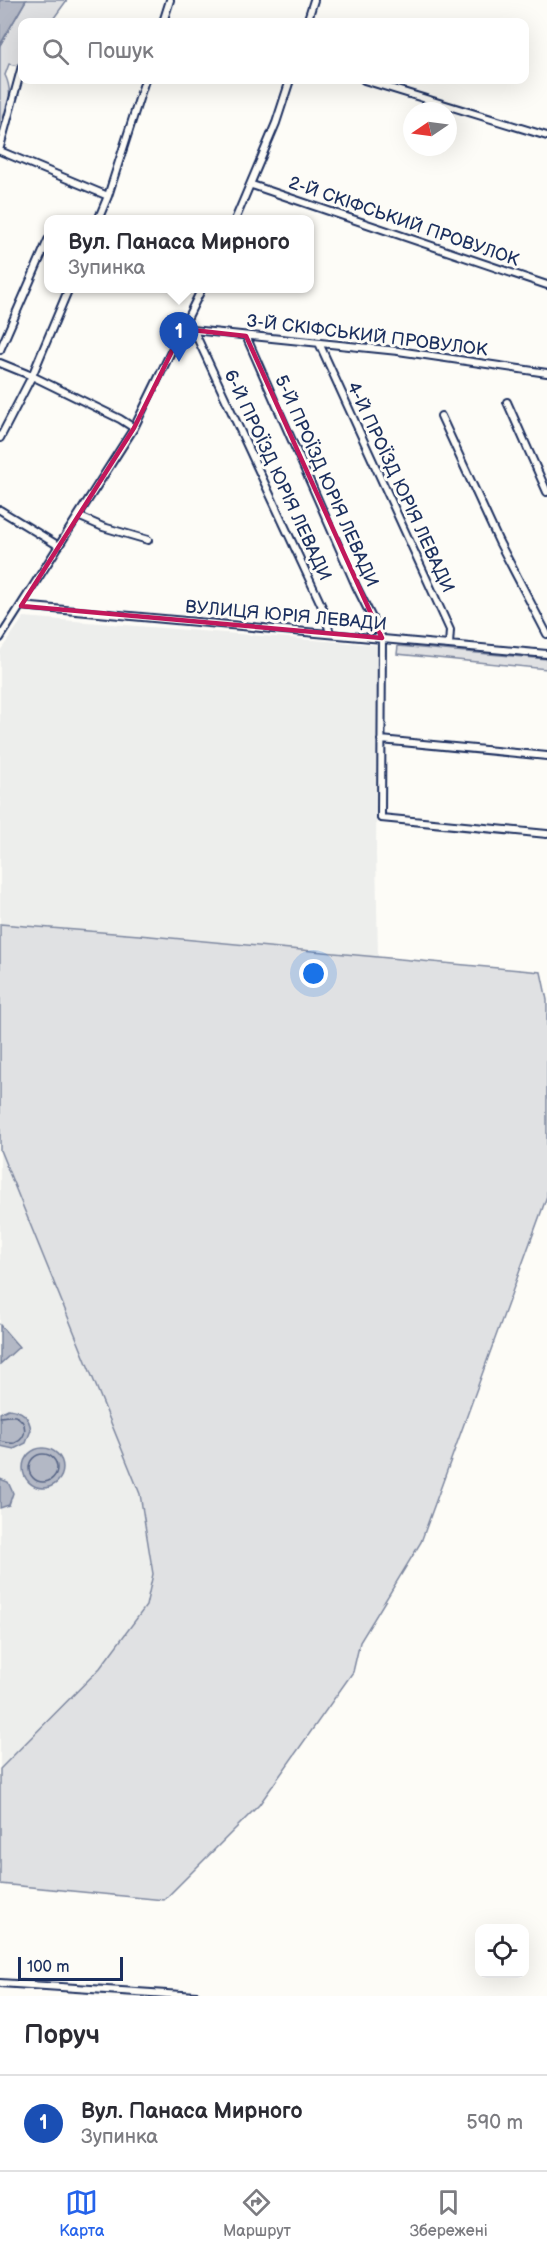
<!DOCTYPE html>
<html lang="uk">
<head>
<meta charset="utf-8">
<style>
  :root { --surface:#fff; --page:#f7f7f7; --text:#2b2b33; --muted:#7c7c81; --line:#e1e1e2; --accent:#2563eb }
  body { margin:0; font-family:"Balsamiq Sans",sans-serif; background:var(--page); color:var(--text) }
  .controls { position:absolute; right:18px; bottom:18px; display:grid; overflow:hidden; border-radius:12px; box-shadow:0 6px 24px #0002 }
  .controls button { width:54px; height:54px; display:grid; place-items:center; padding:0; border:0; border-bottom:2px solid var(--line); background:var(--surface); color:var(--text); font:30px sans-serif }
  .compass { position:absolute; left:403px; top:102px; width:54px; height:54px; border-radius:50%; background:var(--surface); box-shadow:0 6px 24px #0002; rotate:257deg }
  .scale { position:absolute; left:18px; bottom:15px; width:105px; box-sizing:border-box; padding-left:6px; border:3px solid #1b2f5e; border-top:0; font-size:16px; line-height:21px; white-space:nowrap; color:#1b2f5e; -webkit-text-stroke:4px #fdfcf7; paint-order:stroke }
  .you { position:absolute; left:314px; top:974px; width:21px; height:21px; margin:-15px; border:4px solid #fff; border-radius:50%; background:#1a73e8; box-shadow:0 0 0 9px #1a73e833 }
  .badge { display:grid; place-items:center; width:39px; height:39px; border-radius:50%; background:var(--accent); color:#fff; font-size:20px; font-weight:700 }
  .pin { position:absolute; translate:-50% -50px; filter:drop-shadow(0 2px 3px #0008) }
  .pin::after { content:''; position:absolute; top:32px; width:21px; height:18px; background:inherit; clip-path:polygon(0 0,100% 0,50% 100%) }
  .popup { position:absolute; left:44px; top:215px; width:270px; height:78px; box-sizing:border-box; display:grid; place-content:center; border-radius:12px; background:var(--surface); filter:drop-shadow(0 2px 4px #0005); font-size:20px; white-space:nowrap; color:var(--muted) }
  .popup b { font-size:22px; color:var(--text) }
  .popup::after { content:''; position:absolute; left:50%; top:100%; margin-left:-12px; border:12px solid transparent; border-top-color:var(--surface) }
  .list { margin:0; padding:0; list-style:none }
  h2 { display:flex; justify-content:space-between; align-items:center; height:78px; margin:0; padding:0 24px; font-size:26px }
  h2 small { font-size:20px; font-weight:400; color:var(--muted) }
  .list li { display:grid; grid-template-columns:39px 1fr auto; gap:18px; align-items:center; box-sizing:border-box; height:96px; padding:0 24px; border-top:2px solid var(--line) }
  .list b { display:block; font-size:22px; white-space:nowrap }
  .list p { margin:0; font-size:20px; white-space:nowrap; color:var(--muted) }
  .list em { font-size:20px; font-style:normal; color:var(--muted) }
  .icon { flex:none; width:33px; height:33px; fill:none; stroke:currentColor; stroke-width:2; stroke-linecap:round; stroke-linejoin:round }
  .map { position:relative; flex:none; width:547px; height:1996px; overflow:hidden }
  .search { position:absolute; background:var(--surface); box-shadow:0 6px 24px #0002; left:18px; right:18px; top:18px; height:66px; display:flex; align-items:center; gap:15px; box-sizing:border-box; padding:0 21px; border-radius:12px; color:var(--muted); font-size:22px }
  .sheet { height:174px; background:var(--surface) }
  nav { display:flex; justify-content:space-around; align-items:center; box-sizing:border-box; height:84px; border-top:2px solid var(--line); background:var(--surface); font-size:16px; color:var(--muted) }
  nav a { display:grid; justify-items:center; gap:3px }
  nav .on { color:var(--accent) }
  .map>svg:first-child { display:block }
</style>
</head>
<body>
<div class="map">
<svg width="547" height="1996" viewBox="0 0 547 1996">
  <rect width="100%" height="100%" fill="#fdfcf7"/>
  <filter id="ink" filterUnits="userSpaceOnUse"><feTurbulence type="fractalNoise" baseFrequency=".0167" numOctaves="2"/><feDisplacementMap in="SourceGraphic" scale="12" xChannelSelector="R" yChannelSelector="G"/><feConvolveMatrix kernelMatrix="1 2 1 2 8 2 1 2 1" color-interpolation-filters="sRGB"/></filter>
  <g filter="url(#ink)">
    <!-- built -->
    <path fill="#edeeec" d="M 24,617 L 378,645 L 376,853 L 378,958 L 139,935 L 0,924 L 0,651 Z
      M 0,1150 L 140,1494 L 153,1574 L 146,1606 L 100,1668 L 0,1769 Z"/>
    <!-- green -->
    <path fill="#e0e1e3" stroke="#7e88a0" stroke-width="1.5" d="M 26,0 L 67,0 L 51,22 L 22,22 L 22,60 L 18,66 L 9,64 L 5,75 C 15,95 6,114 0,134 L 0,45 Z
      M 398,646 L 547,659 L 547,669 L 397,654 Z
      M 0,924 L 139,935 L 541,972 L 547,1000 L 547,1196 L 421,1542 L 360,1642 L 353,1672 L 259,1805 L 164,1900 L 0,1884 L 0,1769 L 100,1668 L 146,1606 L 153,1574 L 140,1494 L 0,1150 Z"/>
    <!-- water -->
    <path fill="#b3b8c5" stroke="#76819c" stroke-width="1.5" d="M 0,0 L 26,0 L 0,45 Z
      M 0,1325 L 19,1347 L 0,1364 Z
      M 8,1409 C 22,1410 29,1416 31,1430 L 26,1443 L 14,1449 L 0,1446 L 0,1413 Z
      M23 1468a20 20 0 1 1 40 0a20 20 0 1 1-40 0Z
      M 0,1479 L 8,1482 L 13,1493 L 9,1505 L 0,1508 Z"/>
    <g fill="none" stroke-linecap="round" stroke-linejoin="round">
      <!-- shore -->
      <path stroke="#586687" stroke-width="1.5" d="M 0,1417 C 5,1417 10,1415 15,1416 C 28,1420 28,1439 15,1443 C 10,1444 5,1442 0,1441
        M29 1468a14 14 0 1 1 28 0a14 14 0 1 1-28 0Z"/>
      <!-- street casing -->
      <g stroke="#1b2f5e" stroke-width="10">
        <path id="street" d="M 163,22 L 170,0
          M 307,22 L 314,0
          M 364,80 L 547,136
          M 0,147 L 22,66
          M 0,151 L 108,196
          M 252,185 L 547,285
          M 98,220 L 108,196 L 145,80
          M 235,220 L 276,123 L 290,80
          M 183,329 L 398,351 L 547,373
          M 194,331 L 325,613 L 330,634
          M 246,336 L 356,586 L 382,638 L 381,818 L 547,834
          M 319,343 L 450,630 L 449,645
          M 0,350 L 48,240
          M 0,363 L 32,376 L 120,419 L 134,428
          M 507,402 L 547,492
          M 441,416 L 499,542 L 547,634
          M 0,438 L 32,376 L 69,288
          M 0,510 L 59,546
          M 78,516 L 103,527 L 148,540
          M 21,606 L 547,654
          M 0,638 L 134,428 L 202,288
          M 381,740 L 547,756
          M 0,1983 L 197,1996"/>
      </g>
      <!-- street -->
      <use href="#street" stroke="#fdfcf7" stroke-width="6"/>
    </g>
  </g>
  <!-- marked area -->
  <path fill="none" stroke="#c2185b" stroke-width="4.5" stroke-linejoin="round" d="M 183,329 L 246,336 L 382,638 L 21,606 L 134,428 Z"/>
  <g text-anchor="middle" stroke-width="6" stroke-linejoin="round" paint-order="stroke">
    <!-- street labels -->
    <g font-size="18" fill="#1b2f5e" stroke="#fdfcf7">
      <text transform="translate(404 221) rotate(19)" y="6">2-Й СКІФСЬКИЙ ПРОВУЛОК</text>
      <text transform="translate(367 335) rotate(7)" y="6">3-Й СКІФСЬКИЙ ПРОВУЛОК</text>
      <text transform="translate(278 475) rotate(65)" y="6">6-Й ПРОЇЗД ЮРІЯ ЛЕВАДИ</text>
      <text transform="translate(327 481) rotate(66)" y="6">5-Й ПРОЇЗД ЮРІЯ ЛЕВАДИ</text>
      <text transform="translate(401 487) rotate(65)" y="6">4-Й ПРОЇЗД ЮРІЯ ЛЕВАДИ</text>
      <text transform="translate(286 615) rotate(5)" y="6">ВУЛИЦЯ ЮРІЯ ЛЕВАДИ</text>
    </g>
  </g>
</svg>
<div class="controls">
<button><svg class="icon" aria-label="locate" viewBox="0 0 24 24"><circle cx="12" cy="12" r="6"/><path d="M12 2v4M12 18v4M2 12h4M18 12h4"/></svg></button>
</div>
<svg class="compass" viewBox="-18 -18 36 36"><path d="M0-13l5 13h-10z" fill="#e53935"/><path d="M0 13l5-13h-10z" fill="#7c7c81"/></svg>
<div class="scale">100 m</div>
<div class="you"></div>
<div class="pin badge" style="left:179px;top:362px;background:#1a4fb4">1</div>
<div class="popup"><b>Вул. Панаса Мирного</b>Зупинка</div>
<div class="search"><svg class="icon" aria-label="search" viewBox="0 0 24 24"><circle cx="10" cy="10" r="6"/><path d="M15 15l6 6"/></svg>Пошук</div>
</div>
<section class="sheet">
<h2>Поруч<small></small></h2>
<ul class="list">
<li><span class="badge" style="background:#1a4fb4">1</span><div><b>Вул. Панаса Мирного</b><p>Зупинка</p></div><em>590 m</em></li>
</ul>
</section>
<nav>
<a class="on"><svg class="icon" aria-label="map" viewBox="0 0 24 24"><path d="M3 6l6-2 6 2 6-2v14l-6 2-6-2-6 2zM9 4v14M15 6v14"/></svg>Карта</a>
<a><svg class="icon" aria-label="directions" viewBox="0 0 24 24"><path d="M12 3l9 9-9 9-9-9zM9 14v-3h6M13 9l2 2-2 2"/></svg>Маршрут</a>
<a><svg class="icon" aria-label="saved" viewBox="0 0 24 24"><path d="M7 4h10v16l-5-4-5 4z"/></svg>Збережені</a>
</nav>
</body>
</html>
